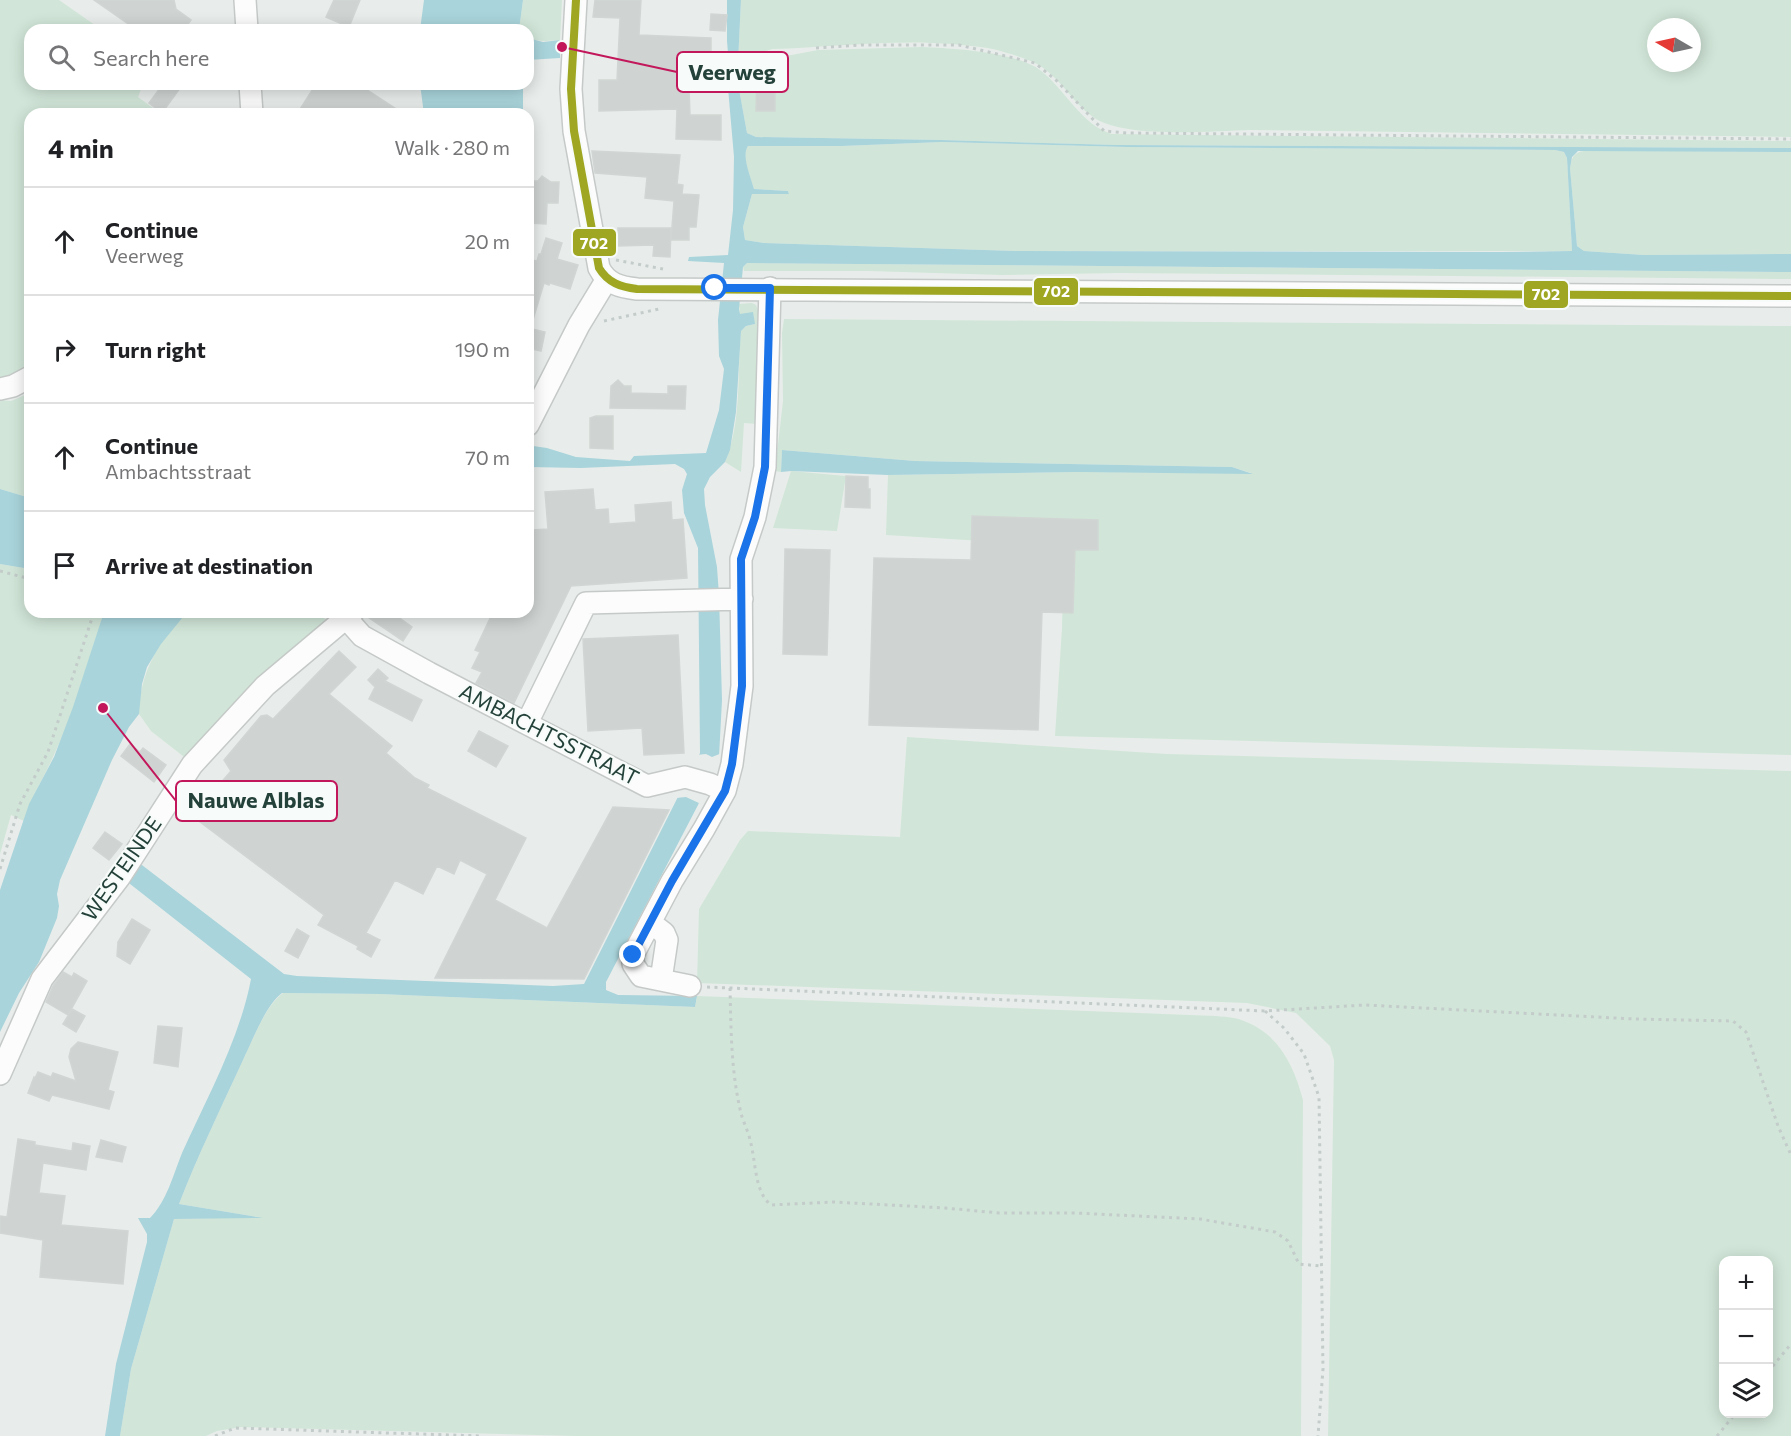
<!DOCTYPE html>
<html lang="en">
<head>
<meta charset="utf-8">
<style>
  :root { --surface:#fff; --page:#f6f6f6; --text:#202124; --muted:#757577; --line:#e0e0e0 }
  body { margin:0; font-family:Commissioner,sans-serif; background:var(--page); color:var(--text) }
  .controls { position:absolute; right:18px; bottom:18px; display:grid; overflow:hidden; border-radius:12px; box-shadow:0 3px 15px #0003 }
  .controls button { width:54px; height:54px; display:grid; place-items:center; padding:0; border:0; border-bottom:2px solid var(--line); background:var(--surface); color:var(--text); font:30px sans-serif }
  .compass { position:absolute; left:1647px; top:18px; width:54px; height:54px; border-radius:50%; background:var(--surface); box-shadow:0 3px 15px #0003; rotate:279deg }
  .stop { position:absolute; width:18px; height:18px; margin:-14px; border:4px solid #1a73e8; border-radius:50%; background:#fff }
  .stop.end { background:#1a73e8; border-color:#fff; box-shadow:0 2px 6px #0008 }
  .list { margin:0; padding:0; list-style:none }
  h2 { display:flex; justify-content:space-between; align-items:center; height:78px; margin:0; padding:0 24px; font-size:26px }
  h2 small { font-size:20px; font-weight:400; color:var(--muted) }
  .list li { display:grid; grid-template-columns:39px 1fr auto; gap:18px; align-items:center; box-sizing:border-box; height:108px; padding:0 24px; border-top:2px solid var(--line) }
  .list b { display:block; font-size:22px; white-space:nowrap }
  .list p { margin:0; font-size:20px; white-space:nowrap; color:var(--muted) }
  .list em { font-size:20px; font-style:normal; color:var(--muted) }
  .icon { flex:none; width:33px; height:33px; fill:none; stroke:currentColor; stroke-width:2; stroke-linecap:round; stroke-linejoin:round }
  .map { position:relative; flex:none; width:1791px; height:1436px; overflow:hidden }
  .search { position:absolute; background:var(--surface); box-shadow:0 3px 15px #0003; left:24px; top:24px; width:510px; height:66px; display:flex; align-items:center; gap:15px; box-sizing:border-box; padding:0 21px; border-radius:18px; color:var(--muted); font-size:22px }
  .panel { position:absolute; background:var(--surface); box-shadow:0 3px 15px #0003; left:24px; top:108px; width:510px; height:510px; border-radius:18px }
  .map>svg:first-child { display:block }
</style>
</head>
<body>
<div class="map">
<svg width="1791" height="1436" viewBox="0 0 1791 1436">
  <rect width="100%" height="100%" fill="#e8edeb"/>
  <!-- green -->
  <path fill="#d1e6d8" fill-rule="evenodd" d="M 0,0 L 59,0 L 102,30 L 30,30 L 30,84 L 143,84 L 138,97 L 161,114 L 30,114 L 30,369 L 8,378 L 0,378 Z
    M 523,0 L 562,0 L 560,40 C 548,41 539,42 528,38 L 528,30 L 519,30 Z
    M 741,0 L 1791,0 L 1791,137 L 1250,130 C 1211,131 1124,139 1093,117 C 1072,102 1060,77 1037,64 C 1028,59 1017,56 1007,53 C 990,47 971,46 953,44 C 893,39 832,47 772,49 L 758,54 L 735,66 L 738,63 ZM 1656,27 L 1692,27 L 1692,63 L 1656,63 Z
    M 922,47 C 951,48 1016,52 1040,70 C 1065,89 1081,125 1112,134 L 1791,141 L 1791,148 L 1117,145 L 941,140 L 756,137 L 747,133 L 737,78 L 765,60 L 818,50 Z
    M 942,142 L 1126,147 L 1555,150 L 1564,152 L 1567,158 L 1572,251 L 1016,251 L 764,243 L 745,240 L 743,227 L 752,194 L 789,194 L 788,191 L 754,189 C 751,177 740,156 748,146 L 842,146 Z
    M 1592,150 L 1791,152 L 1791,254 L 1644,255 L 1584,251 L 1577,246 L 1570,168 C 1572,153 1577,151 1592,150 Z
    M 747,263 L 1791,272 L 1791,279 L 1119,273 L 1002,275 L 868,271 L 744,271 L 743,267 Z
    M 752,303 L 756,305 L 761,318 L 758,424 L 744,423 L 741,472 L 725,462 C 742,422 737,374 741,331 L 746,326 L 755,324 L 740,314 L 739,304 Z
    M 784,319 L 1791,326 L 1791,755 L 1055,736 L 1062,628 L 1064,546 L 886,535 L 888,475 L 1076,472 L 1251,473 L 1232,467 L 915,461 L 782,450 L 781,472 L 775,471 L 783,401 L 782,333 Z
    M 30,393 L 30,498 L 0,489 L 0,400 L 11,401 Z
    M 791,471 L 846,476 L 837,531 L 773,528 Z
    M 0,564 L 30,569 L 30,612 L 104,612 C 90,661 75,711 53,757 C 43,779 31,798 24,821 L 11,815 L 0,854 Z
    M 187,612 L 318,612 L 326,620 L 263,676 L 188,760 L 151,731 L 139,714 C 139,675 159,639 187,612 Z
    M 907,737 L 1167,754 L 1791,771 L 1791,1436 L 1328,1436 L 1334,1060 L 1330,1046 L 1296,1013 L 1247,1003 L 697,983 L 699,909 L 740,840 L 748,831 L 900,837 ZM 1724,1260 L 1768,1260 L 1768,1414 L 1724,1414 Z
    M 283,993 L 379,994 L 695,1007 L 697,996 L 1216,1016 C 1225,1017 1236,1017 1244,1021 C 1279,1034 1294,1066 1303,1100 L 1301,1436 L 577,1436 L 241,1427 L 217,1431 L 206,1436 L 120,1436 L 131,1369 L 174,1219 L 258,1217 L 179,1204 C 198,1155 221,1108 243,1060 C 253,1040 265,1006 283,993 Z"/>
  <!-- water -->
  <path fill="#a9d4db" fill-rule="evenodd" d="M 424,0 L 523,0 L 519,30 L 420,30 Z
    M 727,0 L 741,0 L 738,63 L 735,67 L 747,133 L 756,137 L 941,140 L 1117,145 L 1791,148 L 1791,152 L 1578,151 L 1572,157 L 1570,168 L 1577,246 L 1584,251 L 1644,255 L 1791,254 L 1791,272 L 747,263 L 743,267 L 739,309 L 740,314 L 753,312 L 755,324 L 746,326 L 741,331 L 736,412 L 730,450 L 725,462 L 710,477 L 704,489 L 705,505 L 717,567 L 719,595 L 722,700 L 719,757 L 698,805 L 606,982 L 606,990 L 618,995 L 697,996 L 695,1007 L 379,994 L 282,993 C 265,1006 253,1040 243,1060 C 221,1108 198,1155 179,1204 L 263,1218 L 174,1219 L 131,1369 L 120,1436 L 105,1436 L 116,1364 L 147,1242 L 147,1234 L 138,1218 L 150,1218 C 167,1201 173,1175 182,1153 C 207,1098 240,1038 251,979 L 125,880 L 138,862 L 284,974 L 297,976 L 553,986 L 584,984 L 700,753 L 698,548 L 684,513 L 682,490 L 687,474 L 684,469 L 675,464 L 581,468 L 528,467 L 528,454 L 533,446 L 547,448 L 576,457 L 630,461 L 634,456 L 706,453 L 719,410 L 724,369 L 719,356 L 718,320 L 724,263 L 688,261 L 689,257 L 728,255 L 733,210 L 734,157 L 728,88 L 730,77 L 727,41 ZM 942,142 L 1126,147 L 1555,150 L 1564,152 L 1567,158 L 1572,251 L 1500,252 L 1016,251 L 764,243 L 745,240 L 743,227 L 752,194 L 789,194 L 788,191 L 754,189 C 751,177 741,156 748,146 L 842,146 Z
    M 528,38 L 543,42 L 560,40 L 560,58 L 528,60 Z
    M 420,84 L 523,84 L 523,114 L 424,114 Z
    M 782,450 L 915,461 L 1232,467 L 1253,474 L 1076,472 L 888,475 L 791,471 L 781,472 Z
    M 0,489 L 30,498 L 30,569 L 0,564 Z
    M 104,612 L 187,612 L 161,644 L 147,667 L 142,684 L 139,714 L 129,727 L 112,760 L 60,880 L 57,894 L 59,906 L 57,918 L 39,962 L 19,993 L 0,1032 L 0,890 L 29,804 L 54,757 L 73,707 Z"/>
  <!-- pier -->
  <path fill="#e8edeb" d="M 722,753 L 722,758 L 701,804 L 686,797 L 676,798 L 696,755 L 706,754 L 712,757 Z"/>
  <!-- building -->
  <path fill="#cfd4d2" stroke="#d1d6d4" stroke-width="1.5" d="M 94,0 L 174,0 L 176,9 L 191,20 L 184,30 L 137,30 Z
    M 334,0 L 360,0 L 349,27 L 326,17 Z
    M 595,0 L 641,0 L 639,35 L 711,38 L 711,63 L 688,62 L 690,115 L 721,115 L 721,140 L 676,139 L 677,109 L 599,111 L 599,80 L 617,80 L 620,18 L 593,17 Z
    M 711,14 L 727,15 L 725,31 L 710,30 Z
    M 757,68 L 775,69 L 774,76 L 783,76 L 783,91 L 775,90 L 775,111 L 756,111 Z
    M 163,84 L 183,84 L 162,113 L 149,103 Z
    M 316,84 L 358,84 L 404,114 L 297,114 Z
    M 592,151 L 680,155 L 677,184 L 683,185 L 682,194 L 699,195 L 696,227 L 689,227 L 689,240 L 671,240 L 674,201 L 645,198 L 647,177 L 595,173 Z
    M 542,176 L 551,182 L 559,182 L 558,203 L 547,203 L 546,224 L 529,223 L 529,181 L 538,181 Z
    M 618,228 L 671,228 L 670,257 L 653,256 L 654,245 L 618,246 Z
    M 546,238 L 562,243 L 557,259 L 578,265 L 570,289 L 550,283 L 549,285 L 544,283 L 532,323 L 528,323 L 528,264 L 531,265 L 532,260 L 537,261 L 539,254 L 541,254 Z
    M 528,328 L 545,332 L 541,351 L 528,348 Z
    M 618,380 L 624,386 L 631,386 L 631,393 L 668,394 L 668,386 L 686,386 L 685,409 L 610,408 L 611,386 Z
    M 596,416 L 613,416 L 613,449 L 590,448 L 590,418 Z
    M 846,476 L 868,477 L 868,489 L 870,489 L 870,508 L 845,507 Z
    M 593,489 L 595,510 L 608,509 L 609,524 L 636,522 L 635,505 L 671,502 L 672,520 L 683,519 L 687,578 L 571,586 L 514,703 L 476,683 L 482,672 L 472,668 L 480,652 L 475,650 L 493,612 L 528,612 L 528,539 L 532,530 L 548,529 L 545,492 Z
    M 972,516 L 1098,520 L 1098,550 L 1075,550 L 1073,613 L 1042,612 L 1038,730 L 869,725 L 874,558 L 971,560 Z
    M 785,549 L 830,550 L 827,655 L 783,654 Z
    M 365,612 L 391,612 L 412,627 L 403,641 L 365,615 Z
    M 678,635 L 684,753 L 644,755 L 642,728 L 588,731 L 583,639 Z
    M 339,651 L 356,667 L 329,694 L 392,746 L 386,753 L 415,778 L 429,785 L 427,788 L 526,838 L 495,900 L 547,928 L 613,807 L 669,810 L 584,979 L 435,978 L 487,874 L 460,860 L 454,874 L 437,866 L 423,894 L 395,880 L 366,933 L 380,940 L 371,957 L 357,949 L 358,946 L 318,925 L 324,915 L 192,816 L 231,771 L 224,760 L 261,716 L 267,715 L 273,719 Z
    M 378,669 L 388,678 L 385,681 L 422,700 L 412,721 L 369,699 L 375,687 L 368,680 Z
    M 479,731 L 508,746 L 496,767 L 468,751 Z
    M 130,744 L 140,752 L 143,748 L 166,765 L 154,782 L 121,756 Z
    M 105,832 L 122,844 L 109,860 L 93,848 Z
    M 132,919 L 150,930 L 130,964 L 117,956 L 118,942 Z
    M 297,929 L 309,936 L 298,958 L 285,951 Z
    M 63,972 L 72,977 L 74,973 L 87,981 L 68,1015 L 46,1002 L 53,986 Z
    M 72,1009 L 85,1016 L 76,1032 L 63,1024 Z
    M 158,1026 L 182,1028 L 178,1067 L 154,1063 Z
    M 78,1042 L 118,1052 L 108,1090 L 114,1092 L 109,1109 L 52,1095 L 49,1101 L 28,1093 L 34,1077 L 35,1078 L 38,1072 L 51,1077 L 53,1073 L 76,1081 L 69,1057 L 71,1049 Z
    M 18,1139 L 35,1142 L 35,1145 L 72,1151 L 73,1143 L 90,1146 L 86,1170 L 43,1163 L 39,1193 L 65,1196 L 61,1225 L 128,1231 L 123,1284 L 40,1277 L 43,1240 L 0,1233 L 0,1216 L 7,1217 Z
    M 101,1140 L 126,1147 L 122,1162 L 96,1157 Z"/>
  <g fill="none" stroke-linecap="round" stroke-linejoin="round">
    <!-- minor casing -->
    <g stroke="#c5cac8" stroke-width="24">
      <path id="minor" d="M 245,0 L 247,30
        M 576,0 L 571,89 L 574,131 L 599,268 C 607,284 620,287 637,289 L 1791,296
        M 250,84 L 252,114
        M 0,389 L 13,386 L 30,377
        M 528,425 L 579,325 L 607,279
        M 346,618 L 362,636 L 429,673 L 647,786 L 685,777 L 710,784 L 725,791 L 704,829 L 672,881 L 633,955 L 633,964 L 641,976 L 690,986
        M 527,723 L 586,603 L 742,599
        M 725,791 L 732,764 L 742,686 L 741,559 L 755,517 L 765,467 L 770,288
        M 651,923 L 664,933 L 667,940 L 661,980
        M 0,1074 L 42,979 L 119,878 L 192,765 L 265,686 L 353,612"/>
    </g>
    <!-- path -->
    <path stroke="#c3ccca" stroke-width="3" stroke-dasharray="3 4.5" stroke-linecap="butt" d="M 816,48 L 862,45 L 959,45 L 1035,63 L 1057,81 L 1104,131 L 1127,133 L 1791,139
      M 616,260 L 663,269
      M 604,321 L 659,309
      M 0,571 L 30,579
      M 0,869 L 20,804 L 48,752 L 94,612
      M 707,987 L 1265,1011 L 1365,1005 L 1635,1019 L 1733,1021 L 1746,1032 L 1778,1126 L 1791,1155
      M 730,988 C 731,1029 731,1069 740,1109 C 742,1120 748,1130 750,1140 C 756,1160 754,1192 771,1205 L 833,1202 L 945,1208 L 999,1213 L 1075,1213 L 1200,1219 L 1275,1232 L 1288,1241 L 1299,1264 L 1320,1266
      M 1265,1011 L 1284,1028 L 1304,1054 L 1319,1097 L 1323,1369 L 1318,1436
      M 1768,1372 L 1791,1344
      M 215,1436 L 235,1428 L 482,1436
      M 1717,1436 L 1735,1414"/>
    <!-- minor -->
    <use href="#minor" stroke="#fcfcfc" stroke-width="21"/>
    <!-- bus-1 casing -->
    <g stroke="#f7fbf9" stroke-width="12">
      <path id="bus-1" d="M 576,0 L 571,89 L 574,131 L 599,268 C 608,283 621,287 637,289 L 1791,296"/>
    </g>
    <!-- bus-1 -->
    <use href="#bus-1" stroke="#9fa621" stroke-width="8"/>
  </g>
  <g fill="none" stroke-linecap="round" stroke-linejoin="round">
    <!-- route -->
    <path stroke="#1a73e8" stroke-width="8" d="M 633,955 L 672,881 L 725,791 L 732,764 L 742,686 L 741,559 L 755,517 L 765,467 L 770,288 L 715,288"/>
  </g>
  <g text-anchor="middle" stroke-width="4.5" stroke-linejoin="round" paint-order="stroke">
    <!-- street labels -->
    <g font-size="21" fill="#24423a" stroke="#f7fbf9">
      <text transform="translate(549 735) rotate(27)" y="7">AMBACHTSSTRAAT</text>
      <text transform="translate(122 869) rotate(-55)" y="7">WESTEINDE</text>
    </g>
  </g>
  <!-- callouts -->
  <path fill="none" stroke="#c2185b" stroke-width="2" d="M562 47L677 72M103 708L176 801"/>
  <g fill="#c2185b" stroke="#f7fbf9" stroke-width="2">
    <circle cx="562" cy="47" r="6"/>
    <circle cx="103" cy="708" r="6"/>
  </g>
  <g fill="#f7fbf9" stroke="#c2185b" stroke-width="2">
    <rect x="677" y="52" width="111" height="40" rx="6"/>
    <rect x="176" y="781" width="161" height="40" rx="6"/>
  </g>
  <g font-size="22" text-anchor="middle" font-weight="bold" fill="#24423a">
    <text x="732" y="80">Veerweg</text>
    <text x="256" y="808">Nauwe Alblas</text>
  </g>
  <g stroke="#f7fbf9" stroke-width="2">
    <rect x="572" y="228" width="45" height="29" rx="6" fill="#9fa621"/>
    <rect x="1033" y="277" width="46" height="29" rx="6" fill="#9fa621"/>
    <rect x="1523" y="280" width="46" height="29" rx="6" fill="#9fa621"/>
  </g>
  <g font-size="16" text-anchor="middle" font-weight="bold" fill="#fff">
    <text x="594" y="249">702</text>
    <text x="1056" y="297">702</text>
    <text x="1546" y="300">702</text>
  </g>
</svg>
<div class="controls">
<button>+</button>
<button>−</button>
<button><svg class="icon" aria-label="layers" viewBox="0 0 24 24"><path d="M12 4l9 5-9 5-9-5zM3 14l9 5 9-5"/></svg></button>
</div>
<svg class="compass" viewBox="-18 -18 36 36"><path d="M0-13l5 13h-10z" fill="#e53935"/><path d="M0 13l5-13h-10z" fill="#757577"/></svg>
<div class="stop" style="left:715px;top:288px"></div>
<div class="stop end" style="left:633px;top:955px"></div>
<div class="search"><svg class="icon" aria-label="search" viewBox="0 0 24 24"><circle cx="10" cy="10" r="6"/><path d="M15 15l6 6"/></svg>Search here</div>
<section class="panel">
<h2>4 min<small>Walk · 280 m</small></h2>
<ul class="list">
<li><svg class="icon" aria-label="ahead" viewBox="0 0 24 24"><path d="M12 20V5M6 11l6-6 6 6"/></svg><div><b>Continue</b><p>Veerweg</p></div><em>20 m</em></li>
<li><svg class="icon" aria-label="right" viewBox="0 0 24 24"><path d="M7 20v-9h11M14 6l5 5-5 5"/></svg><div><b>Turn right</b></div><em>190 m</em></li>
<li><svg class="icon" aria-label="ahead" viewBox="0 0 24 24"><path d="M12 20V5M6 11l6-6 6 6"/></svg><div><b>Continue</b><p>Ambachtsstraat</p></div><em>70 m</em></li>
<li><svg class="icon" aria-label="arrive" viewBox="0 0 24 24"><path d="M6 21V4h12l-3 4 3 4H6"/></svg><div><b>Arrive at destination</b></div></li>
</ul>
</section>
</div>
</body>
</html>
